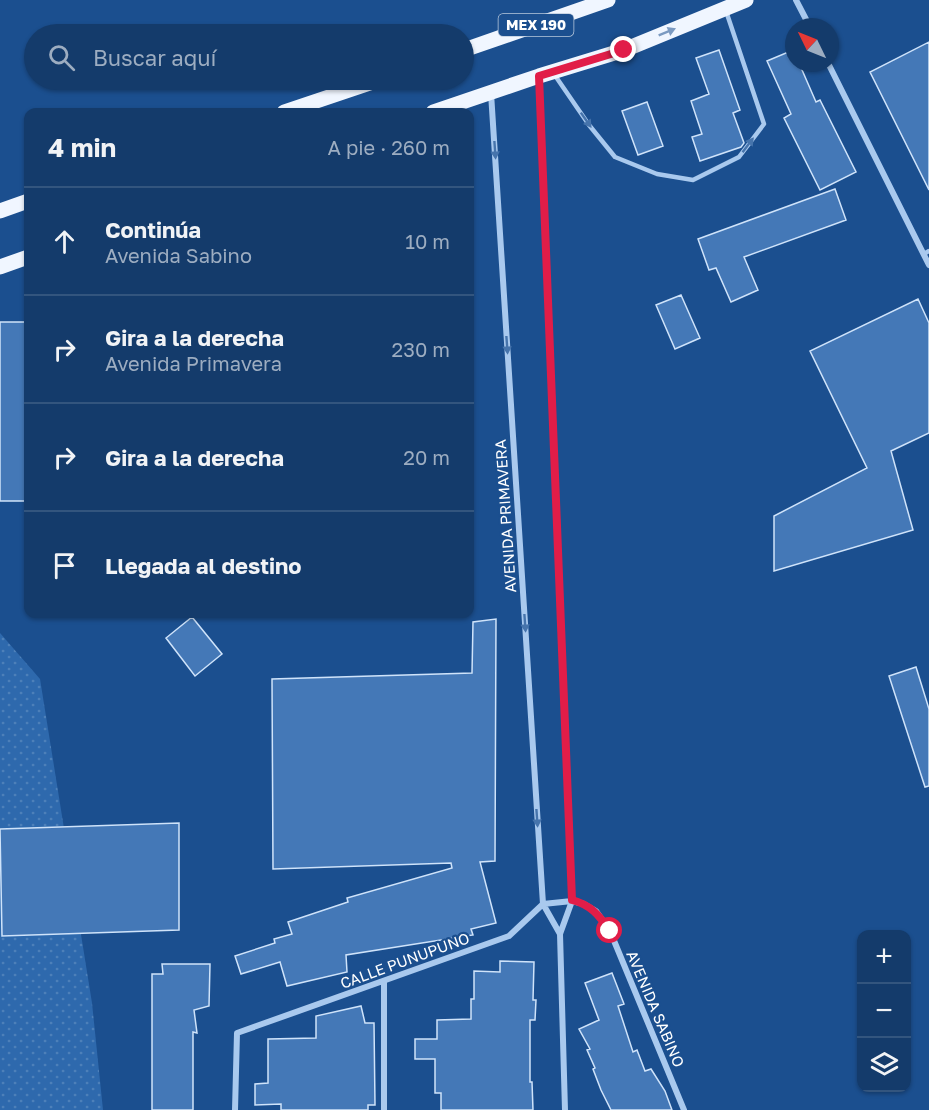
<!DOCTYPE html>
<html lang="es">
<head>
<meta charset="utf-8">
<style>
  :root { --surface:#143b6b; --page:#214673; --text:#f1f3f6; --muted:#9dadc1; --line:#33557e }
  body { margin:0; font-family:"Golos Text",sans-serif; background:var(--page); color:var(--text) }
  .controls { position:absolute; right:18px; bottom:18px; display:grid; overflow:hidden; border-radius:12px; box-shadow:0 2px 4px #0004 }
  .controls button { width:54px; height:54px; display:grid; place-items:center; padding:0; border:0; border-bottom:2px solid var(--line); background:var(--surface); color:var(--text); font:30px sans-serif }
  .compass { position:absolute; left:785px; top:18px; width:54px; height:54px; border-radius:50%; background:var(--surface); box-shadow:0 2px 4px #0004; rotate:313deg }
  .stop { position:absolute; width:18px; height:18px; margin:-14px; border:4px solid #e11d48; border-radius:50%; background:#fff }
  .stop.end { background:#e11d48; border-color:#fff; box-shadow:0 2px 6px #0008 }
  .list { margin:0; padding:0; list-style:none }
  h2 { display:flex; justify-content:space-between; align-items:center; height:78px; margin:0; padding:0 24px; font-size:26px }
  h2 small { font-size:20px; font-weight:400; color:var(--muted) }
  .list li { display:grid; grid-template-columns:39px 1fr auto; gap:18px; align-items:center; box-sizing:border-box; height:108px; padding:0 24px; border-top:2px solid var(--line) }
  .list b { display:block; font-size:22px; white-space:nowrap }
  .list p { margin:0; font-size:20px; white-space:nowrap; color:var(--muted) }
  .list em { font-size:20px; font-style:normal; color:var(--muted) }
  .icon { flex:none; width:33px; height:33px; fill:none; stroke:currentColor; stroke-width:2; stroke-linecap:round; stroke-linejoin:round }
  .map { position:relative; flex:none; width:929px; height:1110px; overflow:hidden }
  .search { position:absolute; background:var(--surface); box-shadow:0 2px 4px #0004; left:24px; top:24px; width:450px; height:66px; display:flex; align-items:center; gap:15px; box-sizing:border-box; padding:0 21px; border-radius:33px; color:var(--muted); font-size:22px }
  .panel { position:absolute; background:var(--surface); box-shadow:0 2px 4px #0004; left:24px; top:108px; width:450px; height:510px; border-radius:12px }
  .map>svg:first-child { display:block }
</style>
</head>
<body>
<div class="map">
<svg width="929" height="1110" viewBox="0 0 929 1110">
  <defs>
    <pattern id="grass-dots" width="8" height="8" patternUnits="userSpaceOnUse" patternTransform="scale(1.5)"><rect width="8" height="8" fill="#2e69ad"/><path d="M2 2h.1M6 6h.1" fill="none" stroke="#4d80b9" stroke-width="1.8" stroke-linecap="round"/></pattern>
  </defs>
  <rect width="100%" height="100%" fill="#1b4f8f"/>
  <!-- grass -->
  <path fill="url(#grass-dots)" d="M 0,633 L 40,679 L 92,1003 L 103,1110 L 0,1110 Z"/>
  <!-- building -->
  <path fill="#4478b7" stroke="#cfe3fa" stroke-width="1.5" d="M 929,42 L 929,190 L 870,72 Z
    M 719,50 L 740,110 L 733,113 L 744,143 L 741,147 L 700,161 L 692,137 L 702,134 L 691,101 L 709,94 L 696,58 Z
    M 793,50 L 794,63 L 799,63 L 816,102 L 820,100 L 856,172 L 820,190 L 784,118 L 791,114 L 767,61 Z
    M 647,102 L 663,146 L 638,155 L 622,111 Z
    M 835,189 L 846,220 L 744,257 L 758,290 L 731,302 L 716,268 L 709,270 L 698,239 Z
    M 681,295 L 700,338 L 675,349 L 656,305 Z
    M 918,299 L 929,323 L 929,433 L 891,451 L 913,530 L 774,571 L 774,516 L 867,468 L 810,351 Z
    M 0,322 L 28,322 L 28,501 L 0,501 Z
    M 192,617 L 222,654 L 195,676 L 166,638 Z
    M 496,619 L 495,861 L 480,862 L 496,923 L 471,929 L 473,935 L 346,955 L 347,972 L 287,986 L 280,962 L 241,974 L 235,956 L 275,943 L 274,939 L 292,934 L 288,922 L 348,902 L 347,898 L 452,868 L 451,863 L 273,869 L 272,679 L 472,673 L 473,622 Z
    M 916,667 L 929,709 L 929,786 L 925,787 L 889,676 Z
    M 179,823 L 179,930 L 2,936 L 0,829 Z
    M 500,961 L 534,962 L 533,1000 L 536,1000 L 535,1020 L 530,1020 L 530,1082 L 532,1082 L 533,1110 L 441,1110 L 441,1093 L 435,1093 L 435,1059 L 415,1059 L 415,1039 L 437,1039 L 437,1020 L 471,1019 L 471,999 L 474,999 L 474,971 L 500,972 Z
    M 162,964 L 210,964 L 209,1006 L 194,1010 L 197,1033 L 193,1032 L 193,1110 L 152,1110 L 152,974 L 163,974 Z
    M 612,973 L 624,1004 L 618,1006 L 633,1052 L 637,1050 L 645,1071 L 651,1069 L 665,1091 L 672,1110 L 611,1110 L 601,1090 L 593,1069 L 595,1068 L 587,1050 L 590,1049 L 579,1029 L 599,1020 L 585,983 Z
    M 361,1006 L 365,1023 L 374,1023 L 375,1105 L 368,1105 L 368,1110 L 281,1110 L 281,1104 L 255,1105 L 255,1084 L 268,1083 L 268,1039 L 316,1038 L 316,1016 Z"/>
  <g fill="none" stroke-linecap="round" stroke-linejoin="round">
    <!-- service -->
    <path stroke="#a9c9ee" stroke-width="4.5" d="M 554,74 L 589,125 L 615,157 L 657,174 L 693,180 L 739,157 L 764,124 L 726,11
      M 924,254 L 929,251"/>
    <!-- minor -->
    <path stroke="#a9c9ee" stroke-width="6" d="M 796,0 L 810,27
      M 828,63 L 929,265
      M 539,77 L 572,901 L 560,934 L 565,1110
      M 491,93 L 543,904 L 560,934
      M 235,1110 L 237,1033 L 509,936 L 543,904 L 572,901 L 584,904 L 596,911 L 610,931 L 684,1110
      M 384,1110 L 384,982"/>
    <!-- primary -->
    <path stroke="#f0f6ff" stroke-width="15" d="M 464,50 L 608,0
      M 284,112 L 379,80
      M 433,112 L 539,76 L 624,50 L 746,0
      M 0,211 L 28,201
      M 0,267 L 28,257"/>
  </g>
  <!-- one-way arrows -->
  <defs><path id="oneway-solid" d="M-6-.8H1V-3.2L6.5 0L1 3.2V.8H-6Z" transform="scale(1.5)"/></defs>
  <use fill="#7b9ac1" href="#oneway-solid" transform="translate(667 32) rotate(-22)"/>
  <g fill="#4674ac">
    <use href="#oneway-solid" transform="translate(586 120) rotate(55)"/>
    <use href="#oneway-solid" transform="translate(748 145) rotate(-53)"/>
    <use href="#oneway-solid" transform="translate(495 150) rotate(86)"/>
    <use href="#oneway-solid" transform="translate(507 345) rotate(86)"/>
    <use href="#oneway-solid" transform="translate(525 623) rotate(86)"/>
    <use href="#oneway-solid" transform="translate(537 818) rotate(86)"/>
  </g>
  <g fill="none" stroke-linecap="round" stroke-linejoin="round">
    <!-- route -->
    <path stroke="#e11d48" stroke-width="8" d="M 610,931 C 599,915 591,905 572,900 L 539,76 L 624,50"/>
  </g>
  <g text-anchor="middle" stroke-width="4.5" stroke-linejoin="round" paint-order="stroke">
    <!-- shield labels -->
    <rect fill="#1b4f8f" stroke="#bbcadd" stroke-width="1.5" x="498.5" y="14" width="75" height="22" rx="4.5"/>
    <g font-size="14" font-weight="bold" fill="#fff">
      <text x="536" y="30">MEX 190</text>
    </g>
    <!-- street labels -->
    <g font-size="15" fill="#fff" stroke="#1b4f8f">
      <text transform="translate(506 516) rotate(-94)" y="5">AVENIDA PRIMAVERA</text>
      <text transform="translate(405 961) rotate(-20)" y="5">CALLE PUNUPUNO</text>
      <text transform="translate(655 1009) rotate(67)" y="5">AVENIDA SABINO</text>
    </g>
  </g>
</svg>
<div class="controls">
<button>+</button>
<button>−</button>
<button><svg class="icon" aria-label="layers" viewBox="0 0 24 24"><path d="M12 4l9 5-9 5-9-5zM3 14l9 5 9-5"/></svg></button>
</div>
<svg class="compass" viewBox="-18 -18 36 36"><path d="M0-13l5 13h-10z" fill="#e53935"/><path d="M0 13l5-13h-10z" fill="#9dadc1"/></svg>
<div class="stop" style="left:610px;top:931px"></div>
<div class="stop end" style="left:624px;top:50px"></div>
<div class="search"><svg class="icon" aria-label="search" viewBox="0 0 24 24"><circle cx="10" cy="10" r="6"/><path d="M15 15l6 6"/></svg>Buscar aquí</div>
<section class="panel">
<h2>4 min<small>A pie · 260 m</small></h2>
<ul class="list">
<li><svg class="icon" aria-label="ahead" viewBox="0 0 24 24"><path d="M12 20V5M6 11l6-6 6 6"/></svg><div><b>Continúa</b><p>Avenida Sabino</p></div><em>10 m</em></li>
<li><svg class="icon" aria-label="right" viewBox="0 0 24 24"><path d="M7 20v-9h11M14 6l5 5-5 5"/></svg><div><b>Gira a la derecha</b><p>Avenida Primavera</p></div><em>230 m</em></li>
<li><svg class="icon" aria-label="right" viewBox="0 0 24 24"><path d="M7 20v-9h11M14 6l5 5-5 5"/></svg><div><b>Gira a la derecha</b></div><em>20 m</em></li>
<li><svg class="icon" aria-label="arrive" viewBox="0 0 24 24"><path d="M6 21V4h12l-3 4 3 4H6"/></svg><div><b>Llegada al destino</b></div></li>
</ul>
</section>
</div>
</body>
</html>
